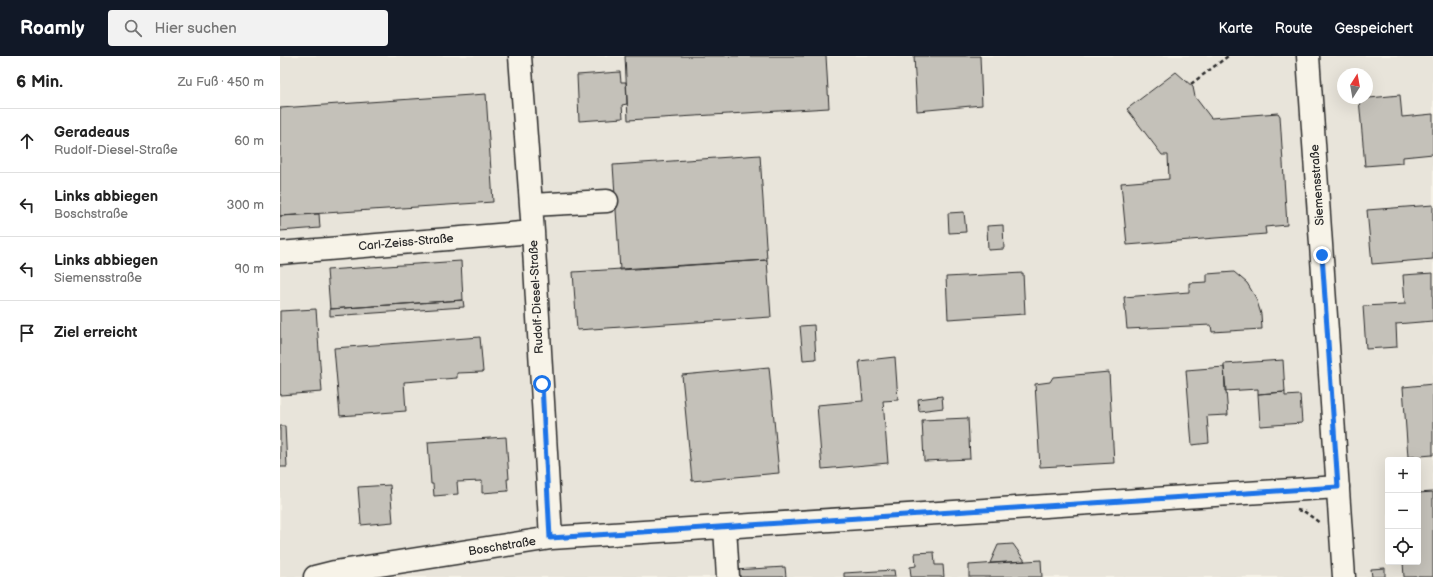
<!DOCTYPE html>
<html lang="de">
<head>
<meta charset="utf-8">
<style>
  :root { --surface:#fff; --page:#f2f2f2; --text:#222; --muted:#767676; --line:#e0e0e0; --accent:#111827 }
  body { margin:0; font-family:"Balsamiq Sans",sans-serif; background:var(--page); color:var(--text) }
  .controls { position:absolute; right:12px; bottom:12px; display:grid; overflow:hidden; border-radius:4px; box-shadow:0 4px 16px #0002 }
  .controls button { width:36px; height:36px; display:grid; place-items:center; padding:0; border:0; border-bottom:1px solid var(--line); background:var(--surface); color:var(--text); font:20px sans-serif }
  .compass { position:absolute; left:1057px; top:12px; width:36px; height:36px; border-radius:50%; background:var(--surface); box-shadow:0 4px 16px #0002; rotate:11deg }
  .stop { position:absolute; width:12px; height:12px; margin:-9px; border:3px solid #1a73e8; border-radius:50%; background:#fff }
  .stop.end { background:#1a73e8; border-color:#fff; box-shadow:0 1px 4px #0008 }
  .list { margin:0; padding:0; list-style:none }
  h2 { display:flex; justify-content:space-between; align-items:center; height:52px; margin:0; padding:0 16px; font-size:17px }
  h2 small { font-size:13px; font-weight:400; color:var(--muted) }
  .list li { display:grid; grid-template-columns:26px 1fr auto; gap:12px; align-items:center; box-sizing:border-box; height:64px; padding:0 16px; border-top:1px solid var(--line) }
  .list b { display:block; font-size:15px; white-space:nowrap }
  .list p { margin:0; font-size:13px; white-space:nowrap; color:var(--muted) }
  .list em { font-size:13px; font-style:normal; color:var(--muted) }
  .icon { flex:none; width:22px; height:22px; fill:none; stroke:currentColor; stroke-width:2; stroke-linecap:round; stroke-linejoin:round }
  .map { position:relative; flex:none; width:1153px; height:521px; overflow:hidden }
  header { display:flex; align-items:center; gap:24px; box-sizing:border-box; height:56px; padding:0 20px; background:var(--accent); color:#fff }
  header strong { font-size:19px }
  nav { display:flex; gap:22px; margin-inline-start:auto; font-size:14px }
  .search { width:280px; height:36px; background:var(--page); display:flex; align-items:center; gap:10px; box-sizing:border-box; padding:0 14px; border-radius:4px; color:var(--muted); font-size:15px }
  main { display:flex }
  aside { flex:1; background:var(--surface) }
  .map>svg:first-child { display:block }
</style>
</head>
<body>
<header>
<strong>Roamly</strong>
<div class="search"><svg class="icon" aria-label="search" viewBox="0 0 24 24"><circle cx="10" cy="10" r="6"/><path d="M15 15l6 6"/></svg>Hier suchen</div>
<nav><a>Karte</a><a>Route</a><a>Gespeichert</a></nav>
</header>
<main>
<aside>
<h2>6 Min.<small>Zu Fuß · 450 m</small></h2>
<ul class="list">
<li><svg class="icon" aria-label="ahead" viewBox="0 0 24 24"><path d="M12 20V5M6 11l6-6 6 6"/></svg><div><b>Geradeaus</b><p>Rudolf-Diesel-Straße</p></div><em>60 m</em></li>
<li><svg class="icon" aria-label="left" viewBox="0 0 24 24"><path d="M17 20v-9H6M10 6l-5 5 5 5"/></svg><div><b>Links abbiegen</b><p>Boschstraße</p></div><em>300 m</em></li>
<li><svg class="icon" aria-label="left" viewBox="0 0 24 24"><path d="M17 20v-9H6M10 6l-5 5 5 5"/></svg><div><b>Links abbiegen</b><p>Siemensstraße</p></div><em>90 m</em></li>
<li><svg class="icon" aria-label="arrive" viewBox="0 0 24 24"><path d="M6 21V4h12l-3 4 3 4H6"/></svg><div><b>Ziel erreicht</b></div></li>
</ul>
</aside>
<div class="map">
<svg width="1153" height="521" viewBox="0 0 1153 521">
  <rect width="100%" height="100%" fill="#f7f3e8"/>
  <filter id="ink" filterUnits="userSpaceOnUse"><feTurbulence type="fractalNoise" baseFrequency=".025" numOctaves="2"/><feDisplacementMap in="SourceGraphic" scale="8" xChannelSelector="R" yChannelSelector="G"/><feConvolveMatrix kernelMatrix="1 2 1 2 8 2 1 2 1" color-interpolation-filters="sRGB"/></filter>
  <g filter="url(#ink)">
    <!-- built -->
    <path fill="#e8e4da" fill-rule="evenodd" d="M 0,0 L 1153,0 L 1153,521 L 0,521 ZM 1063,18 L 1087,18 L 1087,42 L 1063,42 ZM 1108,404 L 1138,404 L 1138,506 L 1108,506 Z"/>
    <!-- building -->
    <path fill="#c4c1b9" stroke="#2b2b2b" d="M 345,0 L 546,0 L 549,52 L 348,64 Z
      M 634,0 L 700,0 L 702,49 L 637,55 Z
      M 340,16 L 341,26 L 346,26 L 347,48 L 342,49 L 343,62 L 299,65 L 297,19 Z
      M 896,16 L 913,31 L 915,41 L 931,62 L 998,57 L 1000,60 L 1007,169 L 985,171 L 986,178 L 847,189 L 841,127 L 889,123 L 888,99 L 882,99 L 847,53 Z
      M 206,38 L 213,146 L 0,160 L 0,52 Z
      M 1120,39 L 1122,61 L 1153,58 L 1153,98 L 1123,101 L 1123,107 L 1085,110 L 1079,43 Z
      M 480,99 L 487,204 L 340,214 L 333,109 Z
      M 1153,149 L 1153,203 L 1092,208 L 1087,154 Z
      M 684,156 L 686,176 L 669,177 L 668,157 Z
      M 39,158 L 40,172 L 0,175 L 0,160 Z
      M 723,169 L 724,193 L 708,194 L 707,170 Z
      M 487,204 L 491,261 L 297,274 L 293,216 Z
      M 181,205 L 183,244 L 50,253 L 47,214 Z
      M 954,216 L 967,227 L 976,242 L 981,258 L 982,273 L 932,276 L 931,269 L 847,273 L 844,241 L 909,236 L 909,227 L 927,226 L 927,218 Z
      M 743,217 L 745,258 L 668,263 L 666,221 Z
      M 1153,217 L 1153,265 L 1116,268 L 1117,291 L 1086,293 L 1083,250 L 1125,248 L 1123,219 Z
      M 183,244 L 184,251 L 50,260 L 50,253 Z
      M 36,253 L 42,336 L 0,339 L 0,255 Z
      M 534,269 L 536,303 L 523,304 L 520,270 Z
      M 200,281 L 203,316 L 177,317 L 177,322 L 124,326 L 126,355 L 60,360 L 54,292 Z
      M 615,301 L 618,344 L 603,345 L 608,407 L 542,413 L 537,349 L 583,345 L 579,305 Z
      M 1003,304 L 1005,336 L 978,338 L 978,333 L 945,335 L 944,308 Z
      M 489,311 L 499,417 L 412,425 L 402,319 Z
      M 944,311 L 948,359 L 927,360 L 929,387 L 912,389 L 906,314 Z
      M 829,316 L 834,407 L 760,411 L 755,328 L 770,326 L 773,321 Z
      M 1153,328 L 1153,399 L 1128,401 L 1123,331 Z
      M 1005,336 L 1005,340 L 1020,339 L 1022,367 L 980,370 L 978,338 Z
      M 662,340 L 663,352 L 639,355 L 638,343 Z
      M 688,362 L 690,403 L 644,405 L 642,364 Z
      M 0,370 L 5,370 L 7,411 L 0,411 Z
      M 226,381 L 229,423 L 227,423 L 228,435 L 202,437 L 202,425 L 177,426 L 178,438 L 154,440 L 153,428 L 151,428 L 148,386 Z
      M 110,429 L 113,466 L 81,469 L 78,431 Z
      M 1153,436 L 1153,521 L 1124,521 L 1123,506 L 1138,506 L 1138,437 Z
      M 733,488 L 745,505 L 710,507 L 718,489 Z
      M 654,496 L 655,509 L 663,509 L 664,521 L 631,521 L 630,511 L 636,510 L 635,497 Z
      M 761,504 L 762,521 L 689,521 L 689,509 Z
      M 505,511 L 506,521 L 454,521 L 454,514 Z
      M 1105,512 L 1105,521 L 1092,521 L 1091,513 Z
      M 614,514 L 615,521 L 564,521 L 564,517 Z"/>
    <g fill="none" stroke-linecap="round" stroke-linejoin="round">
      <!-- minor casing -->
      <g stroke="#2b2b2b" stroke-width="25">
        <path id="minor" d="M 240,0 L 253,176 L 271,482
          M 251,149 L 327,145
          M 0,197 L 253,176
          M 445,471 L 448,521
          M 35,521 L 55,516 L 271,482 L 1058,431"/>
      </g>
      <!-- major casing -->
      <g stroke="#2b2b2b" stroke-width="25">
        <path id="major" d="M 1028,0 L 1064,521"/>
      </g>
      <!-- path -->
      <path stroke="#2b2b2b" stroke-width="2.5" stroke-dasharray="4 3" stroke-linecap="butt" d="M 911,28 L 948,0
        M 1017,454 L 1025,456 L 1040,467"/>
      <!-- minor -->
      <use href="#minor" stroke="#f7f3e8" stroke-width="22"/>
      <!-- major -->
      <use href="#major" stroke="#f7f3e8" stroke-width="22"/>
    </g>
  </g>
  <g fill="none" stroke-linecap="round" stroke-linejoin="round" filter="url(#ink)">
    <!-- route -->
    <path stroke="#1a73e8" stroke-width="5" d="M 262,328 L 270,482 L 1058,431 L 1042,199"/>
  </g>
  <g text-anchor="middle" stroke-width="4" stroke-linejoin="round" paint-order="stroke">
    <!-- street labels -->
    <g font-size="12" fill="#2b2b2b" stroke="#f7f3e8">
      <text transform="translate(1037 129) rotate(-94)" y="4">Siemensstraße</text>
      <text transform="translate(126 186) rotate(-5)" y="4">Carl-Zeiss-Straße</text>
      <text transform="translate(256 241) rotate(-93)" y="4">Rudolf-Diesel-Straße</text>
      <text transform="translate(222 490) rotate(-9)" y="4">Boschstraße</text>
    </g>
  </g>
</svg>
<div class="controls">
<button>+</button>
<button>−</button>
<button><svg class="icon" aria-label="locate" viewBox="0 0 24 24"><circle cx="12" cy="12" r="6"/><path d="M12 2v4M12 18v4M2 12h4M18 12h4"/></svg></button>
</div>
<svg class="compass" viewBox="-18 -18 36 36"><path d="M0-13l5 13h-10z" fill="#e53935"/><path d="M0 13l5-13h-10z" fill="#767676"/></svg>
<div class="stop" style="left:262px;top:328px"></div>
<div class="stop end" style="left:1042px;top:199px"></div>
</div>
</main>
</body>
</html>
